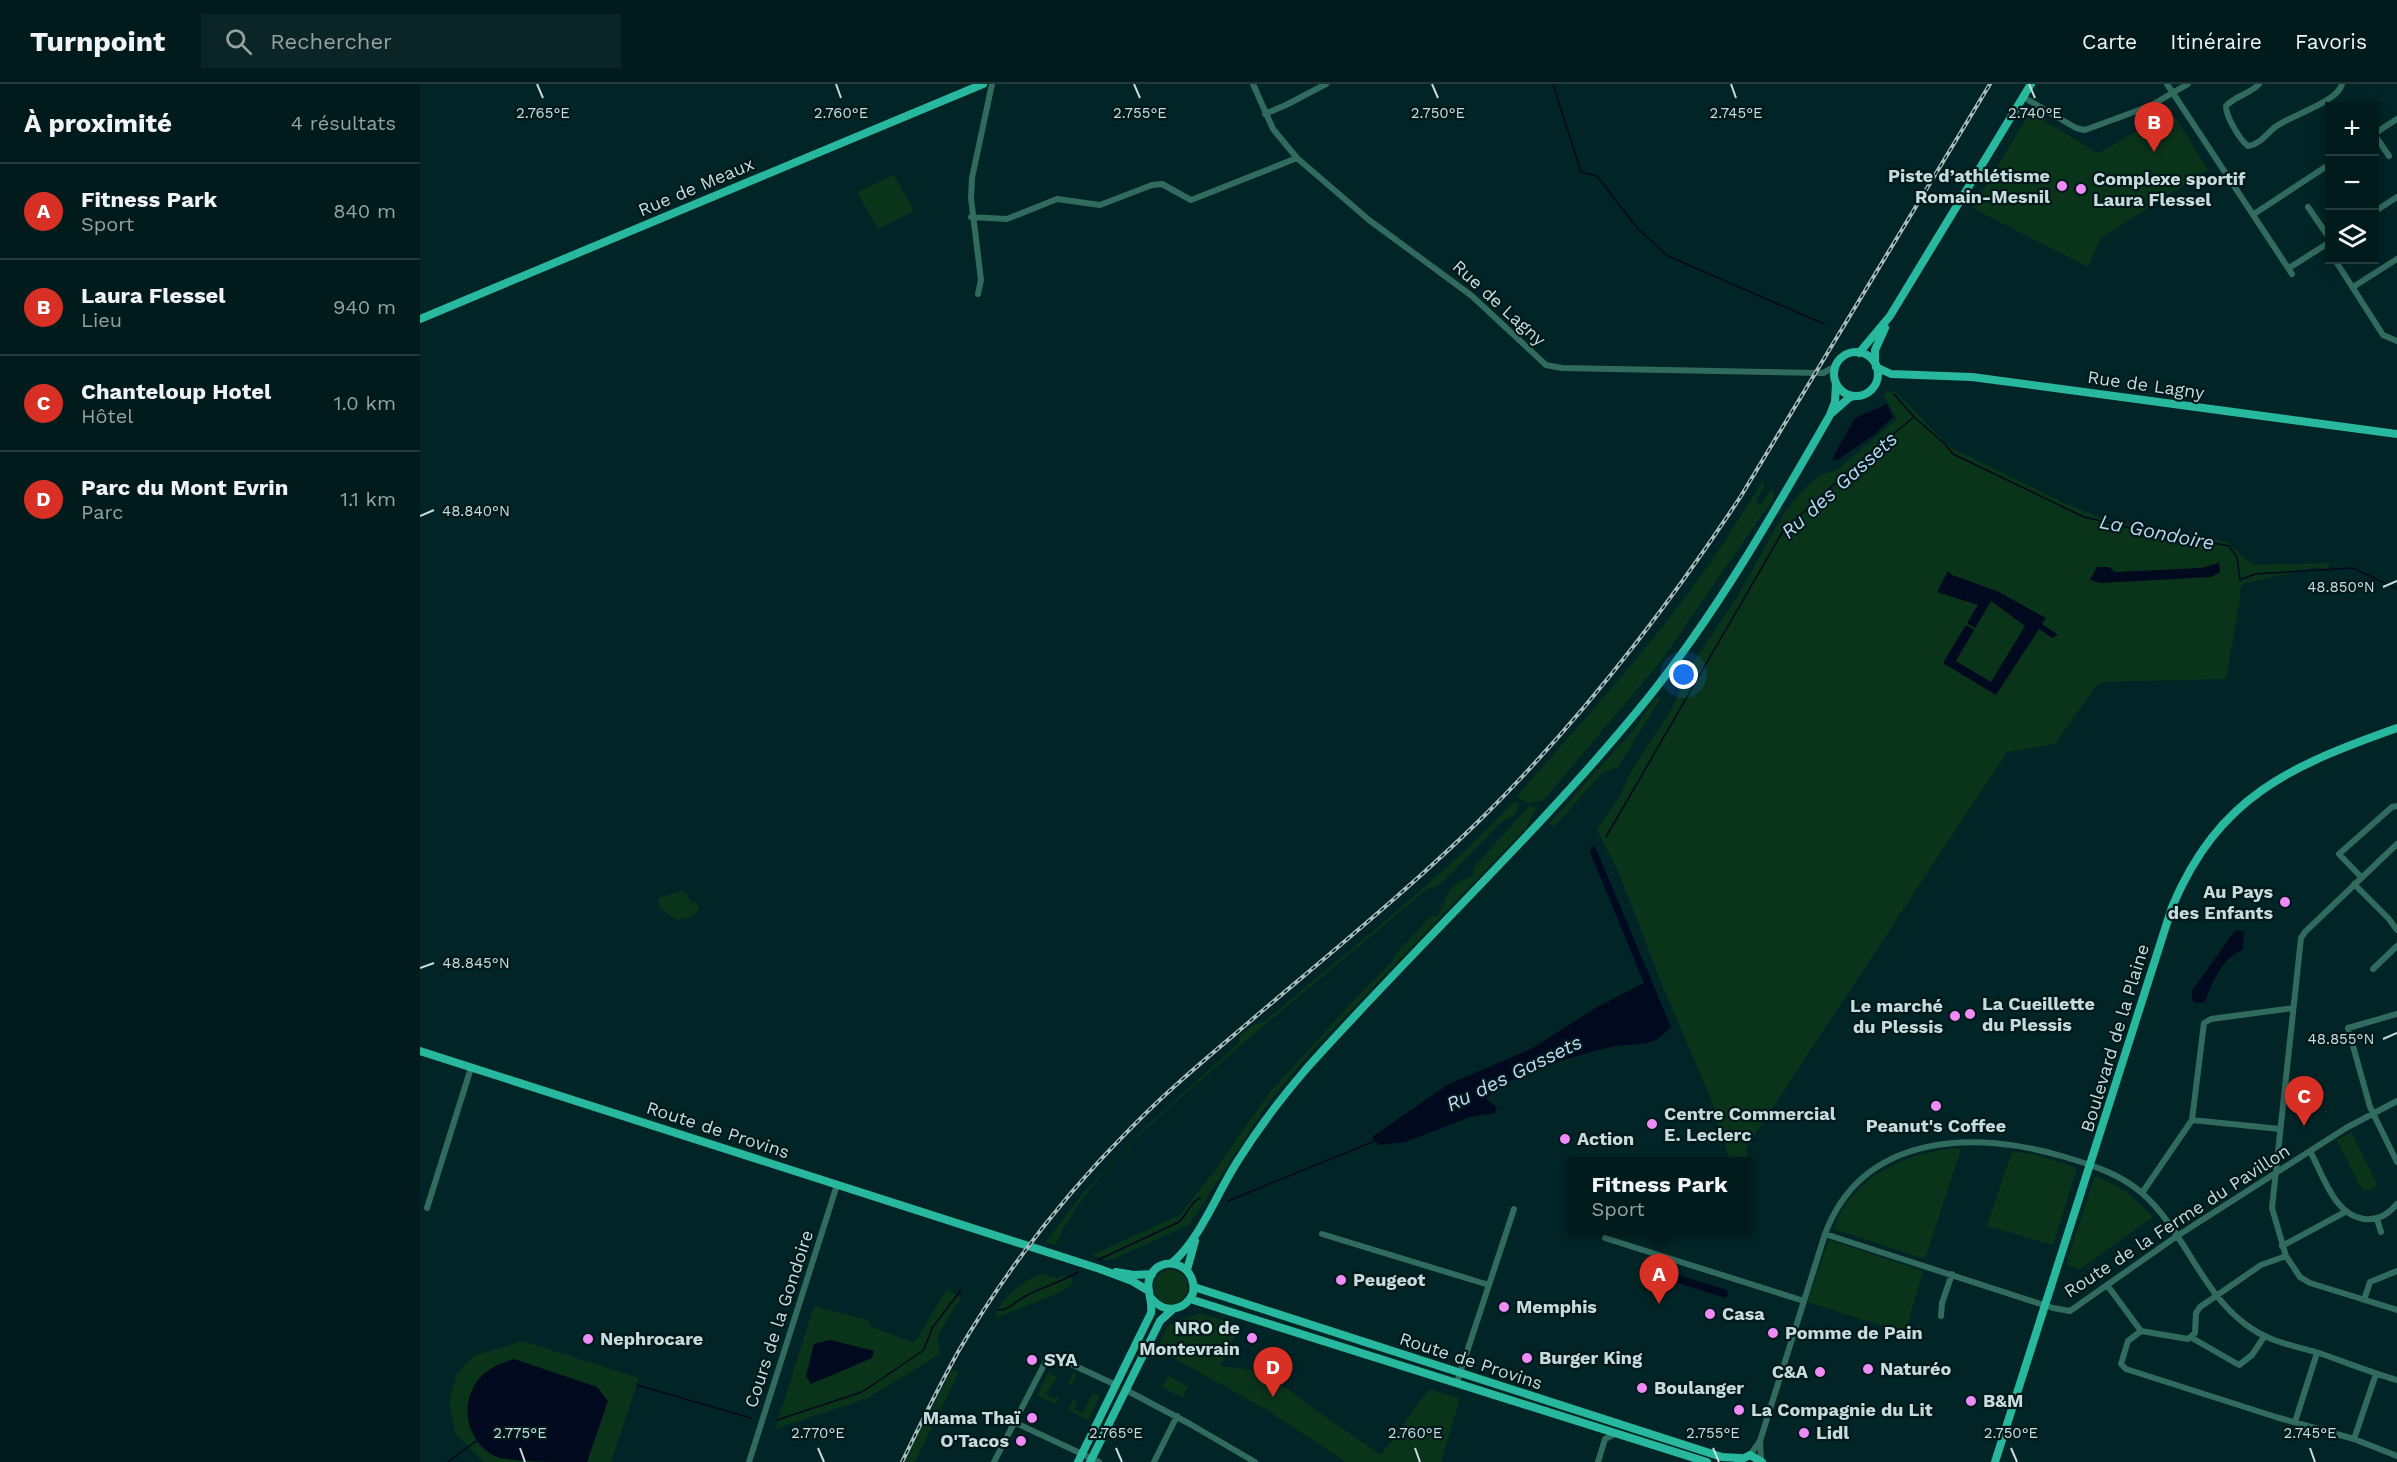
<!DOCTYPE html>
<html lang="fr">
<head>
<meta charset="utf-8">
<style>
  :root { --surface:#011b1c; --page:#0b2425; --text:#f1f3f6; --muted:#96a1a3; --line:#23393b; --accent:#d93025 }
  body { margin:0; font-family:"Work Sans",sans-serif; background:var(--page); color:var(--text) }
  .controls { position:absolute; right:18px; top:18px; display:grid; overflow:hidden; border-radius:0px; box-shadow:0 3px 15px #0003 }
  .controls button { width:54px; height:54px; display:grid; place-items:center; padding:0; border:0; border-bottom:2px solid var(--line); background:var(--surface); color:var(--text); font:30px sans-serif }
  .you { position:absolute; left:1264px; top:591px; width:21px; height:21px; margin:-15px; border:4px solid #fff; border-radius:50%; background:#1a73e8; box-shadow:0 0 0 9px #1a73e833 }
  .badge { display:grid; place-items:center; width:39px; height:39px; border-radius:50%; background:var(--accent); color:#fff; font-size:20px; font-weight:700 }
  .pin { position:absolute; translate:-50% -50px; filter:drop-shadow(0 2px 3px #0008) }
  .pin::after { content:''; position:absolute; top:32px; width:21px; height:18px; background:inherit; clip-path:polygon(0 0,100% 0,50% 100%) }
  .popup { position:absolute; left:1148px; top:1073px; width:183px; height:78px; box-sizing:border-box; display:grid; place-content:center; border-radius:0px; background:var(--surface); filter:drop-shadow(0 2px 4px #0005); font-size:20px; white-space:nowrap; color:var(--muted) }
  .popup b { font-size:22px; color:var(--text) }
  .popup::after { content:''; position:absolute; left:50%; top:100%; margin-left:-12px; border:12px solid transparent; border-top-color:var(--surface) }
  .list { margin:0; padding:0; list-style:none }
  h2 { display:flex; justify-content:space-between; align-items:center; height:78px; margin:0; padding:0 24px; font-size:26px }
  h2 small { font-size:20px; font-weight:400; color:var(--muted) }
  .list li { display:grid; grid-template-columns:39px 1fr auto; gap:18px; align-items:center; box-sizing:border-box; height:96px; padding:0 24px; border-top:2px solid var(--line) }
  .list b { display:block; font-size:22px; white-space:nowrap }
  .list p { margin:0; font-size:20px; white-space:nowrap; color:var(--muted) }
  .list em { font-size:20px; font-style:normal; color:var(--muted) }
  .icon { flex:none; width:33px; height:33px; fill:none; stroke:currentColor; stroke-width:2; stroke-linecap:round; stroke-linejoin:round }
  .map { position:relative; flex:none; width:1977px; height:1378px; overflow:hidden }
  header { display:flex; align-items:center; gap:36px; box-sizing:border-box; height:84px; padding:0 30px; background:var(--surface); border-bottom:2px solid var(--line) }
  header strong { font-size:28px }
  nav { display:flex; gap:33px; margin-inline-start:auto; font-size:21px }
  .search { width:420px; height:54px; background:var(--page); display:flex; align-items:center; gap:15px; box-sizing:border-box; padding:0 21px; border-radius:0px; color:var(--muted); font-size:22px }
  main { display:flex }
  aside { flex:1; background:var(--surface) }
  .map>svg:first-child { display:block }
</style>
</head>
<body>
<header>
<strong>Turnpoint</strong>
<div class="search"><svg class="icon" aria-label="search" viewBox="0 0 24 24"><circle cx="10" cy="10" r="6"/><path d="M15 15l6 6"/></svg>Rechercher</div>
<nav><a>Carte</a><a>Itinéraire</a><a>Favoris</a></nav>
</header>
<main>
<aside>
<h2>À proximité<small>4 résultats</small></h2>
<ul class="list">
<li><span class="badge">A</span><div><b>Fitness Park</b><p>Sport</p></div><em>840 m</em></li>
<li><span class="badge">B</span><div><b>Laura Flessel</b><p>Lieu</p></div><em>940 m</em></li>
<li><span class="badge">C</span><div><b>Chanteloup Hotel</b><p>Hôtel</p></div><em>1.0 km</em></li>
<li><span class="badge">D</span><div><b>Parc du Mont Evrin</b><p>Parc</p></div><em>1.1 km</em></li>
</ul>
</aside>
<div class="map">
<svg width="1977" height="1378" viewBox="0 0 1977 1378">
  <rect width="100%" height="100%" fill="#012426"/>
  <!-- green -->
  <path fill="#09341a" d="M 1610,28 L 1678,69 L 1736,37 L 1740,43 L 1755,33 L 1788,86 L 1681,154 L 1668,183 L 1552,124 Z
    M 474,91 L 494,127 L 458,145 L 437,108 Z
    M 1467,307 L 1476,308 L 1530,363 L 1640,417 L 1689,437 L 1806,457 L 1827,476 L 1836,481 L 1910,479 L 1904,486 L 1898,483 L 1823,500 L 1820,504 L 1820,515 L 1806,595 L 1683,598 L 1677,601 L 1635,660 L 1587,668 L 1326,1064 L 1328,1075 L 1326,1078 L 1310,1077 L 1289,1010 L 1241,898 L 1198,787 L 1177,745 L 1201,710 L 1210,689 L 1251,626 L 1273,579 L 1316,515 L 1363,431 L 1376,414 L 1399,391 L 1417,386 L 1477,335 L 1464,312 Z
    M 1343,396 L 1344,403 L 1336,417 L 1338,421 L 1341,420 L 1351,406 L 1354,408 L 1353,415 L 1241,577 L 1123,717 L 1109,719 L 1096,713 C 1164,635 1235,559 1294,473 C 1311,448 1327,422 1343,396 Z
    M 1236,614 L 1241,614 L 1198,683 L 1181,690 L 1134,743 L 1129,740 L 1213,646 Z
    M 1093,718 L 1099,719 L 1095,731 L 1080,739 L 1020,801 L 1007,805 C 940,862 872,917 805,975 C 742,1031 672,1084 635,1161 L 625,1159 L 664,1108 L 722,1046 L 820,958 L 819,952 L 835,940 L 844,938 C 928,866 1017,799 1093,718 Z
    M 1110,721 L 1116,724 L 1107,743 L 890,969 L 848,1019 L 769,1141 L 693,1175 L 686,1176 L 671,1171 L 760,1131 L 795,1086 L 850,1008 L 946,903 L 973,877 L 973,873 L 1011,832 L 1017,832 C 1023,825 1022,821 1026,814 C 1031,801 1041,796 1053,792 L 1054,783 Z
    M 261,807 L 266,809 L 271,818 L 276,819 L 279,824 L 274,832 L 257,836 L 241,825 L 238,819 L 240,813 Z
    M 1931,1048 L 1956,1098 L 1955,1104 L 1945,1107 L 1940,1102 L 1917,1056 Z
    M 1539,1064 L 1541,1065 L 1505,1175 L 1414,1145 C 1431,1093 1488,1067 1539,1064 Z
    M 1592,1067 L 1612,1070 L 1657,1084 L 1633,1161 L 1567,1142 Z
    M 1678,1092 L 1706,1107 L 1733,1133 L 1660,1185 L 1646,1181 L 1674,1094 Z
    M 1409,1156 L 1503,1187 L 1485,1249 L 1387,1218 Z
    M734 1203a17 17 0 1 1 34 0a17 17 0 1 1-34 0Z
    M 621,1190 L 637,1194 L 644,1191 L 652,1194 L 652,1200 L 639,1209 L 576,1234 C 577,1216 605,1195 621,1190 Z
    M 527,1205 L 541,1214 L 517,1252 L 520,1270 L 448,1314 L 355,1345 L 394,1222 L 448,1236 L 450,1242 L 494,1259 Z
    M 780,1229 L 820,1241 L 800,1282 C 810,1283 820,1283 829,1286 C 845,1290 875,1308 887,1320 L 961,1371 L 1009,1305 L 1040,1314 L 1021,1378 L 926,1378 L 847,1326 L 737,1265 L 748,1241 Z
    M 103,1257 L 219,1294 L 191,1378 L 64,1378 L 35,1349 L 29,1319 L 36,1291 L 53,1272 Z
    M 633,1279 L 657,1290 L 652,1301 L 646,1299 L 649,1298 L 653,1289 L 633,1281 L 629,1289 L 637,1293 L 626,1310 L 635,1315 L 637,1312 L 639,1313 L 636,1320 L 617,1311 Z
    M 532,1285 L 539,1288 L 495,1378 L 484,1378 Z
    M 748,1291 L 768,1303 L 763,1314 L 742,1303 Z
    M 673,1309 L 680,1312 L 668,1336 L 648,1326 L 653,1316 L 657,1318 L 654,1325 L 663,1329 Z"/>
  <!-- water -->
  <path fill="#00091d" d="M 1467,320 L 1473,333 L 1455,350 L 1416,377 L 1412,375 L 1435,334 Z
    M 1799,479 L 1800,488 L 1791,493 L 1680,499 L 1670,496 L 1677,483 L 1689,483 L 1695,488 L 1781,484 Z
    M 1528,487 L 1532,491 L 1577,507 L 1626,534 L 1622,540 L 1638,551 L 1632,554 L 1619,545 L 1576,611 L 1523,579 L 1546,541 L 1554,546 L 1536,577 L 1571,598 L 1605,542 L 1571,517 L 1555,544 L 1547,539 L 1558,521 L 1517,508 Z
    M 1172,762 L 1176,765 L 1251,943 C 1246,947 1240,955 1233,957 C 1222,961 1208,960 1196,962 C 1166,968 1084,991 1066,1015 L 1077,1023 L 1075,1029 L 1050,1033 L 985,1058 L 959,1061 L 952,1053 L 1027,1001 L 1113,964 L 1177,923 L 1224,899 L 1170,768 Z
    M 1819,846 L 1824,848 L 1823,866 C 1803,872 1791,900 1785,918 L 1777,919 L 1772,916 L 1772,907 L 1814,848 Z
    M 1245,1187 L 1307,1206 L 1308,1211 L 1305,1214 L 1243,1194 L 1242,1188 Z
    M 410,1256 L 454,1267 L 452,1274 L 391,1300 L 386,1292 L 394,1260 Z
    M 94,1275 L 177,1303 L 188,1317 L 167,1378 C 141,1378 104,1378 80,1374 C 48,1363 37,1321 59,1295 C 68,1284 81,1279 94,1275 Z"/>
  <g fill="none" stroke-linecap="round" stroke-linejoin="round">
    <!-- stream -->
    <path stroke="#00091d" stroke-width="1.5" d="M 1133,0 L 1161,88 L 1177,92 L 1218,145 L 1248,172 L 1404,240
      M 1474,310 L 1494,333 L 1524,359 L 1533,370 L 1664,433 L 1706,443 L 1809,462 L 1817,473 L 1820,496 L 1835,490 L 1933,484 L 1977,505
      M 1186,753 L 1363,447 L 1433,383 L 1494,333
      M 808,1117 L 957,1056
      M 678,1176 L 759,1138 C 767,1131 771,1117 780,1114
      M 578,1226 C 588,1227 596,1217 604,1213 C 621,1203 640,1199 658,1188
      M 217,1301 L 331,1334
      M 357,1336 L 442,1308 L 504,1266 L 512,1244 L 541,1206
      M 28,1378 L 56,1357"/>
    <!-- minor -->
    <path stroke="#316b5e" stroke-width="6" d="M 833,0 L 853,45 L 877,74 L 949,136 L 1052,212 L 1126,281 L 1142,284 L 1403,289 L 1416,282
      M 1747,0 L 1872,190
      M 1839,0 C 1830,10 1815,12 1806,22 C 1806,33 1820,56 1828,62 C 1840,60 1846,51 1855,43 C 1871,31 1918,18 1922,0
      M 1603,13 L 1656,44 L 1665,46 L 1730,22 L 1768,0
      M 845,30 L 866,21 L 906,0
      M 1969,72 L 1954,50 L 1977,35
      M 1888,123 L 1910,155
      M 1954,128 L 1977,113
      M 1834,130 L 1910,80
      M 551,133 L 587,135 L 637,115 L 680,121 L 732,101 L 742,100 L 771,116 L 877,74
      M 1915,176 L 1963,251 L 1977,257
      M 1869,184 L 1910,158
      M 1933,203 L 1977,175
      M 558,210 L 561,196 L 551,114 L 552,94 L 572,0
      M 1977,760 L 1885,848 L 1881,854 L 1852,1124 L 1866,1172 L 1880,1193 L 1890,1199 L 1977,1226
      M 1941,793 L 1919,770 L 1972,723 L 1977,722
      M 1934,800 L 1969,835 L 1977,846
      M 1953,885 L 1977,862
      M 1977,930 L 1928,944 L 1950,1023 L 1977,1078
      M 1772,1036 L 1860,1045
      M 1890,1067 C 1903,1091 1914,1131 1944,1135 C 1958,1137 1968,1131 1977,1120
      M 1722,1109 L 1772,1036 L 1784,939 L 1791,935 L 1873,924
      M 7,1124 L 51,984
      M 1957,1135 L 1961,1148
      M 902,1150 L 1069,1201
      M 1405,1150 L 1633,1224 L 1650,1227 L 1757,1152 L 1926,1044 L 1977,1017
      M 1185,1154 L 1384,1217
      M 1862,1162 L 1925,1128
      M 1687,1201 L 1721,1247 L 1768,1255 L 1775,1249 L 1776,1229 L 1780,1223 L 1841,1181 L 1866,1172
      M 1944,1216 L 1950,1198 L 1977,1187
      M 1521,1232 L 1522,1219 L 1532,1190
      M 1721,1247 L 1708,1257 L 1701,1280 L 1706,1285 L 1856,1333 L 1934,1355 L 1977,1372
      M 1772,1254 L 1819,1281 L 1832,1271 L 1844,1253
      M 1037,1298 L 1094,1125
      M 706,1306 L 770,1340 L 835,1378
      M 594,1338 L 679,1378
      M 1875,1338 L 1897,1269
      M 1934,1355 L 1956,1290
      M 1340,1357 L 1341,1376
      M 1330,1371 L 1340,1357 L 1405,1150 C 1443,1048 1556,1046 1645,1073 C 1672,1081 1700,1090 1722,1109 C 1764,1146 1780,1206 1825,1240 C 1847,1257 1870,1261 1896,1268 C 1923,1277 1949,1288 1977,1296
      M 329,1378 L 417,1101
      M 574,1378 L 628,1273 L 636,1273 L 696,1301
      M 734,1378 L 757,1332
      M 1178,1378 L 1185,1355 L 1197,1349"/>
    <!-- major -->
    <path stroke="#28b89e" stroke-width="8" d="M 0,235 L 563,0
      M1414 290a22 22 0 1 1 44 0a22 22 0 1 1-44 0Z
      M 1439,269 L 1470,232 L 1611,0
      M 1455,279 L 1455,266 L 1465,244
      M 1456,283 L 1471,290 L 1552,293 L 1977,350
      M 1413,328 L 1430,313 L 1435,312
      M 0,967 L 680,1185 L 712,1197 L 729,1207
      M 752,1179 C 781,1154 797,1108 819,1075 C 839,1043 862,1013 887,984 C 999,859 1123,744 1228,614 C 1298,527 1354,428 1410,331 L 1415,318 L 1416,299
      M 767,1186 L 775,1157
      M 696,1188 L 714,1191 L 732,1190
      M 774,1203 L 1302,1373 L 1321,1374
      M 770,1215 L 1287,1378
      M 1318,1377 L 1330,1371 L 1342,1378
      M 658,1378 L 731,1229 C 733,1216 726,1206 729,1196 C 737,1168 778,1178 773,1209 C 765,1227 745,1230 732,1215
      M 670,1378 L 740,1237 L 753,1225
      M 1575,1378 L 1752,823 C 1799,712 1870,682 1977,644"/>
    <!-- rail casing -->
    <g stroke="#a6bcbd" stroke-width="4">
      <path id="rail" d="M 482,1378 C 500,1341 518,1304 538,1268 C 586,1186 645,1110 712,1043 C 748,1006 788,973 828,939 C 908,871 991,804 1066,730 C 1163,633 1246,526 1321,412 L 1570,0"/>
    </g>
    <!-- rail -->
    <use href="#rail" stroke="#01191b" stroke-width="1.5" stroke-dasharray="4.5" stroke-linecap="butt"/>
  </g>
  <!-- ticks -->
  <path fill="none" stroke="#c8dbdc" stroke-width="2" d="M 117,0 L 123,14M 416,0 L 421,14M 714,0 L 720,14M 1012,0 L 1018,14M 1311,0 L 1316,14M 1609,0 L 1615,14M 0,432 L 14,426M 1963,503 L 1977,497M 0,884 L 14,879M 1963,955 L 1977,949M 100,1364 L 105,1378M 398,1364 L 404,1378M 696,1364 L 702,1378M 995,1364 L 1000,1378M 1293,1364 L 1299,1378M 1591,1364 L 1597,1378M 1890,1364 L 1895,1378"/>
  <!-- markers -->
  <g fill="#ef8bf7" stroke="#01191b" stroke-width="2">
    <circle cx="1642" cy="102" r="6"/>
    <circle cx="1661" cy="105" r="6"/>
    <circle cx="1865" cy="818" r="6"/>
    <circle cx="1550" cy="930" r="6"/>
    <circle cx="1535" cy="932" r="6"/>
    <circle cx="1516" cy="1022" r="6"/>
    <circle cx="1232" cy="1040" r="6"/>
    <circle cx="1145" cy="1055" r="6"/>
    <circle cx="921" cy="1196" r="6"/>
    <circle cx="1084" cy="1223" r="6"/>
    <circle cx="1290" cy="1230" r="6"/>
    <circle cx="1353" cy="1249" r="6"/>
    <circle cx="832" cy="1254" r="6"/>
    <circle cx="168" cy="1255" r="6"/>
    <circle cx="1107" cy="1274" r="6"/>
    <circle cx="612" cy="1276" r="6"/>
    <circle cx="1448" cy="1285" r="6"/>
    <circle cx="1400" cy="1288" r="6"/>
    <circle cx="1222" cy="1304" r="6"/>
    <circle cx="1551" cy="1317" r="6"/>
    <circle cx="1319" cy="1326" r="6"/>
    <circle cx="612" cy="1334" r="6"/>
    <circle cx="1384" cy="1349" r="6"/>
    <circle cx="601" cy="1357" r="6"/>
  </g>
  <g text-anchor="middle" stroke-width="4.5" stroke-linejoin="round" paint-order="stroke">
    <!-- poi labels -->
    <g font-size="18" font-weight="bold" fill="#c8dbdc" stroke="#01191b" text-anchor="start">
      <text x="1630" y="98" text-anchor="end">Piste d’athlétisme<tspan x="1630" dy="21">Romain-Mesnil</tspan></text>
      <text x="1673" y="101">Complexe sportif<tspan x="1673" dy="21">Laura Flessel</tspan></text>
      <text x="1853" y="814" text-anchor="end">Au Pays<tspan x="1853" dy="21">des Enfants</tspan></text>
      <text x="1562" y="926">La Cueillette<tspan x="1562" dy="21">du Plessis</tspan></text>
      <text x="1523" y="928" text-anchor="end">Le marché<tspan x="1523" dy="21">du Plessis</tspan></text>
      <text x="1244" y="1036">Centre Commercial<tspan x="1244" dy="21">E. Leclerc</tspan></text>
      <text x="1516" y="1048" text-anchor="middle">Peanut's Coffee</text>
      <text x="1157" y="1061">Action</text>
      <text x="933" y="1202">Peugeot</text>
      <text x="1096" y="1229">Memphis</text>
      <text x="1302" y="1236">Casa</text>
      <text x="820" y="1250" text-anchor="end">NRO de<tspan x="820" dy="21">Montevrain</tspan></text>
      <text x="1365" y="1255">Pomme de Pain</text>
      <text x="180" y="1261">Nephrocare</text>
      <text x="1119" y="1280">Burger King</text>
      <text x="624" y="1282">SYA</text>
      <text x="1460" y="1291">Naturéo</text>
      <text x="1388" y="1294" text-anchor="end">C&amp;A</text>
      <text x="1234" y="1310">Boulanger</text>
      <text x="1563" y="1323">B&amp;M</text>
      <text x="1331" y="1332">La Compagnie du Lit</text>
      <text x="600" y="1340" text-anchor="end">Mama Thaï</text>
      <text x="1396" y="1355">Lidl</text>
      <text x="589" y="1363" text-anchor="end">O'Tacos</text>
    </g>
    <!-- street labels -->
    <g font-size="18" fill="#c8dbdc" stroke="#01191b">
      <text transform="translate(276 103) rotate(-23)" y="6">Rue de Meaux</text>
      <text transform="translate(1079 219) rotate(42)" y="6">Rue de Lagny</text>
      <text transform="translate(1726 301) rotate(8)" y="6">Rue de Lagny</text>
      <text transform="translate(1695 954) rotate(-73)" y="6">Boulevard de la Plaine</text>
      <text transform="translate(298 1046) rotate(18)" y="6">Route de Provins</text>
      <text transform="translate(1757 1137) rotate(-33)" y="6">Route de la Ferme du Pavillon</text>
      <text transform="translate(359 1235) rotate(-72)" y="6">Cours de la Gondoire</text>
      <text transform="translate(1051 1277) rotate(18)" y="6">Route de Provins</text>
    </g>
    <!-- water labels -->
    <g font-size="20" font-style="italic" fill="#bed7f1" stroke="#01191b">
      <text transform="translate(1419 401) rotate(-42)" y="7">Ru des Gassets</text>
      <text transform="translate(1737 448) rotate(11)" y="7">La Gondoire</text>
      <text transform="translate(1094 989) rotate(-26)" y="7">Ru des Gassets</text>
    </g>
  </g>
  <g font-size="15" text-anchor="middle" fill="#c8dbdc" stroke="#01191b" stroke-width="4.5" stroke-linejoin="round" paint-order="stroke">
    <text x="123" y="34">2.765°E</text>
    <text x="421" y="34">2.760°E</text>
    <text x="720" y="34">2.755°E</text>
    <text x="1018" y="34">2.750°E</text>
    <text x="1316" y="34">2.745°E</text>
    <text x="1615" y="34">2.740°E</text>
    <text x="56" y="432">48.840°N</text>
    <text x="1921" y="508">48.850°N</text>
    <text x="56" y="884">48.845°N</text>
    <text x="1921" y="960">48.855°N</text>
    <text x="100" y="1354">2.775°E</text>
    <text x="398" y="1354">2.770°E</text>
    <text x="696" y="1354">2.765°E</text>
    <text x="995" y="1354">2.760°E</text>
    <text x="1293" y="1354">2.755°E</text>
    <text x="1591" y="1354">2.750°E</text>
    <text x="1890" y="1354">2.745°E</text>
  </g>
</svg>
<div class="controls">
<button>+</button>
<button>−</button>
<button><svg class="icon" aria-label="layers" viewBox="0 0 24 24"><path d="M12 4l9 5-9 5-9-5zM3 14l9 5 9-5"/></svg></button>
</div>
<div class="you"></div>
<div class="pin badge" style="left:1239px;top:1220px">A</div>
<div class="popup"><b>Fitness Park</b>Sport</div>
<div class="pin badge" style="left:1734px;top:68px">B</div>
<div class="pin badge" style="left:1884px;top:1042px">C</div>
<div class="pin badge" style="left:853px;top:1313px">D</div>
</div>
</main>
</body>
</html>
